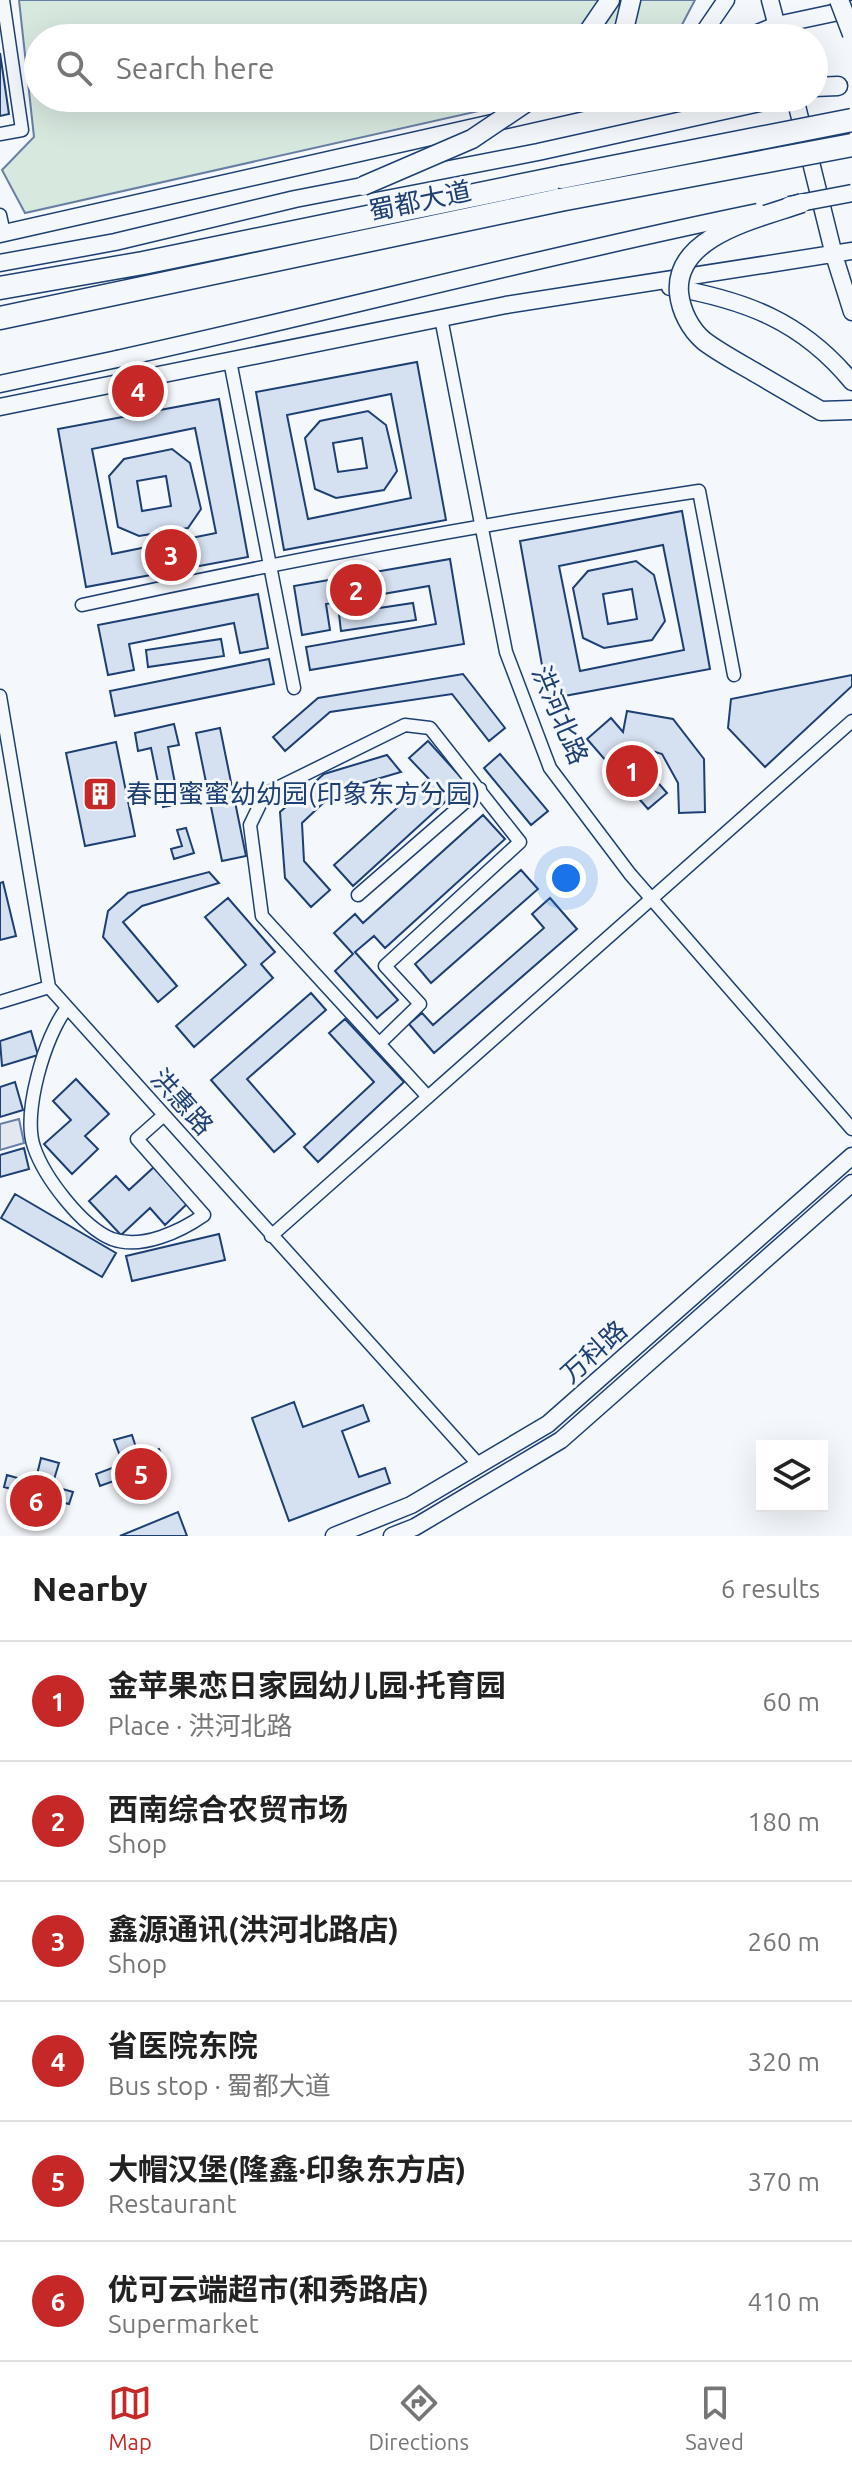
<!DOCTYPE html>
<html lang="en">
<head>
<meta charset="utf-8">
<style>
  :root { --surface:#fff; --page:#f2f2f2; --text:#222; --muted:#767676; --line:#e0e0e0; --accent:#c62828 }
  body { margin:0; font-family:Ubuntu,"Noto Sans SC",sans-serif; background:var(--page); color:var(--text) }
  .controls { position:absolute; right:24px; bottom:24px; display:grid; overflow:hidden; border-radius:0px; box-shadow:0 8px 32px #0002 }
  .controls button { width:72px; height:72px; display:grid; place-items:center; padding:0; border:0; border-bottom:2px solid var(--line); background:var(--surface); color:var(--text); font:40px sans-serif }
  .you { position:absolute; left:566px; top:878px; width:28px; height:28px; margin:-20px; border:6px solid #fff; border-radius:50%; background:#1a73e8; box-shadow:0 0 0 12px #1a73e833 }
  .badge { display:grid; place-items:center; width:52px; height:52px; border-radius:50%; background:var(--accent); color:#fff; font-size:26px; font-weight:700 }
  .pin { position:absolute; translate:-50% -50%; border:4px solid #fff; box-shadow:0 2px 8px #0006 }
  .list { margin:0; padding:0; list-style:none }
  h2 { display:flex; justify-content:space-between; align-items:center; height:104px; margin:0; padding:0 32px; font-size:34px }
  h2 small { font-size:26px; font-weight:400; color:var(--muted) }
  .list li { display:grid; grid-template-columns:52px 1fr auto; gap:24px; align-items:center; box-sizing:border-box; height:120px; padding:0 32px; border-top:2px solid var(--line) }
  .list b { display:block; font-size:30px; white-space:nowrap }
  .list p { margin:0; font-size:26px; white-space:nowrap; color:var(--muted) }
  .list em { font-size:26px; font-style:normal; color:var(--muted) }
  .icon { flex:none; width:44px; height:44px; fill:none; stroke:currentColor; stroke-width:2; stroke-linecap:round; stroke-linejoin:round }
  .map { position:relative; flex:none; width:852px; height:1536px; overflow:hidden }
  .search { position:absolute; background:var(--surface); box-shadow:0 8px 32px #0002; left:24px; right:24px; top:24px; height:88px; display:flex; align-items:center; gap:20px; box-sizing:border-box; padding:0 28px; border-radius:44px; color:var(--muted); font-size:30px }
  .sheet { height:824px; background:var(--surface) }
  nav { display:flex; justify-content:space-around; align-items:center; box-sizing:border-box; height:112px; border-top:2px solid var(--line); background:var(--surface); font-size:22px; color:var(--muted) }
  nav a { display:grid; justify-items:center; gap:4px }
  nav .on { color:var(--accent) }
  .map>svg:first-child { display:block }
</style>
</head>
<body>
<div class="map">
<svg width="852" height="1536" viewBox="0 0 852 1536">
  <rect width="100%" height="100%" fill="#f4f7fb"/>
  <!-- green -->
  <path fill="#d7e8df" stroke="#687fa3" stroke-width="2" d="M 19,0 L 695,0 L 675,38 L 38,38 L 38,98 L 537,98 L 25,213 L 2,170 L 34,137 Z"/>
  <!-- parking -->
  <path fill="#e3e8f0" stroke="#687fa3" stroke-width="2" d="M 19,1119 L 24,1143 L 0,1150 L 0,1124 Z"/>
  <!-- building -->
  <path fill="#d5e0f0" stroke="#1d3f73" stroke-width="2" fill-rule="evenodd" d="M 0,53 L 9,114 L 0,116 Z
    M 417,362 L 446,520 L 284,550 L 256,392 ZM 391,394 L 411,498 L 308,519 L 287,415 Z
    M 219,399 L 248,557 L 86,587 L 58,429 ZM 195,428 L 216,533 L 112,554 L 92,449 Z
    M 368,411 L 386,425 L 397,471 L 384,490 L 336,498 L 315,489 L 305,438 L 320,421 ZM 362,438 L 367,468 L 338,472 L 333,443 Z
    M 172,449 L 190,463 L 201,509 L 188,528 L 139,536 L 118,527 L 109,476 L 124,459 ZM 166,476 L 171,506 L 142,511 L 137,481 Z
    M 682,511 L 710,669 L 548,699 L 520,541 ZM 663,545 L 684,650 L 580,671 L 559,566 Z
    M 450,559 L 464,644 L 310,670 L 306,647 L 436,624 L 429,586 L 326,604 L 330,630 L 302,635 L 294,586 Z
    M 636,561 L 654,575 L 665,621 L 652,640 L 604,648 L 583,638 L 573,588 L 588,571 ZM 632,589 L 637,619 L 608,624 L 603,594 Z
    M 258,594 L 268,648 L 240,653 L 234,623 L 129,644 L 134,670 L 108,675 L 98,625 Z
    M 413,603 L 416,620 L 341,631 L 339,614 Z
    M 221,639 L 224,656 L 148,667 L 146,650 Z
    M 269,659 L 274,684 L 115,716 L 110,691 Z
    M 463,674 L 505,728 L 489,741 L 452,694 L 330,712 L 285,751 L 273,737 L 318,698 Z
    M 852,675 L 852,686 L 765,767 L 728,728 L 731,699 Z
    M 627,711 L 673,719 L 704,759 L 705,812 L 679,813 L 678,783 L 662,754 L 633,745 L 631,752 L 667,793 L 648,809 L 587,739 L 611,718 L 623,732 Z
    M 174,724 L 179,745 L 168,747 L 179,804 L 163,807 L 151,748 L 138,751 L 135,733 Z
    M 220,728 L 246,856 L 222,861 L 196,733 Z
    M 428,741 L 466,783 L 353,886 L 334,865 L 429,779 L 409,758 Z
    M 116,742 L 135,836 L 85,846 L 66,753 Z
    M 500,754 L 548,811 L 531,825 L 484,768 Z
    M 387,755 L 401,772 L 336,791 L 302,823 L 304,861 L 330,890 L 311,907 L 285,878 L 280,812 L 324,774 Z
    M 483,815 L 505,839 L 385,948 L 374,936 L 355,952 L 398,1000 L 377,1018 L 335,971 L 353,954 L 334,933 L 355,914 L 363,923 Z
    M 186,828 L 194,853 L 174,859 L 171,849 L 182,846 L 177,830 Z
    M 521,870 L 538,889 L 431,983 L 415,964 Z
    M 209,872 L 219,883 L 142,906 L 123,922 L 177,986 L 158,1002 L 103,937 L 108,911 L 128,893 Z
    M 3,882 L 16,936 L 0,940 L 0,883 Z
    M 228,898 L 275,952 L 261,964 L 273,978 L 194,1047 L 176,1026 L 246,965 L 205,917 Z
    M 550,898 L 577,929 L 434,1053 L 409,1024 L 422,1013 L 433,1025 L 544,928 L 532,914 Z
    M 311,993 L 326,1010 L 247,1079 L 295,1134 L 274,1152 L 211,1080 Z
    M 345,1019 L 404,1082 L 318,1162 L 304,1147 L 374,1082 L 329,1033 Z
    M 31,1031 L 38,1055 L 2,1066 L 0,1041 Z
    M 76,1079 L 109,1114 L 85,1136 L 98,1149 L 72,1174 L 44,1144 L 71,1120 L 53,1101 Z
    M 15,1082 L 23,1110 L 0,1117 L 0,1087 Z
    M 24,1148 L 29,1169 L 0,1177 L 0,1155 Z
    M 154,1167 L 188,1203 L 165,1225 L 150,1208 L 121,1235 L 89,1201 L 116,1176 L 129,1190 Z
    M 15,1194 L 116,1253 L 102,1277 L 1,1218 Z
    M 219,1234 L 225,1260 L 132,1281 L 126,1256 Z
    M 294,1402 L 303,1427 L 363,1405 L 369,1421 L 342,1431 L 359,1477 L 385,1468 L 390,1483 L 289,1521 L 252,1418 Z
    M 132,1435 L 139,1457 L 159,1449 L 164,1462 L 148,1468 L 153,1482 L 126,1491 L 122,1478 L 100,1486 L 96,1474 L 123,1464 L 114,1440 Z
    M 41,1458 L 59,1463 L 52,1486 L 73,1492 L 69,1504 L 53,1500 L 49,1514 L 22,1507 L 26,1493 L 4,1487 L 7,1475 L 35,1483 Z
    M 178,1512 L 187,1536 L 120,1536 Z"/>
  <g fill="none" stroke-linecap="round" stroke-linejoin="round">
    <!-- street casing -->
    <g stroke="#1d3f73" stroke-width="15">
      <path id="street" d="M 0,134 L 22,130 L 3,0
        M 0,215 L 4,233
        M 441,318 L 506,652 L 550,768 L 630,874 L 852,1129
        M 230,361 L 294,688
        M 82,605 C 287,560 492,522 699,491 L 734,675
        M 0,696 L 49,987 L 479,1465
        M 358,895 L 480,789
        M 0,1002 L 49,987
        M 67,1008 C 45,1035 22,1114 34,1147 C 44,1177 82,1227 112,1239 C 142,1250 181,1231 204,1215 L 137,1139 L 164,1115
        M 380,1043 L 420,1004 L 385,966 L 520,842 L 430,728 L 405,725 L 265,794 L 250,825 L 262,916 L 428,1097
        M 271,1236 L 852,721"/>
    </g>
    <!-- secondary casing -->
    <g stroke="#1d3f73" stroke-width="19">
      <path id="secondary" d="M 770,0 L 780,38
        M 700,38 L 726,0
        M 745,38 L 777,25 L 852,9
        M 795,98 L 834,255 L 852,312
        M 0,234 L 603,98
        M 0,263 L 115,242 L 295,199 L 538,152 L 782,98
        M 670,287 C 745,300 802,321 852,382
        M 0,384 L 117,359
        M 0,407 L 506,305 L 852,251
        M 334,1536 L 411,1505 L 548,1424 L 852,1156
        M 392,1536 L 415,1527 L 561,1440 L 852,1183"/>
    </g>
    <!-- primary casing -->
    <g stroke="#1d3f73" stroke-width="21">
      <path id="primary" d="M 584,38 L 610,0
        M 622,38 L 631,0
        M 814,87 L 838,86
        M 756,373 L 821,411 L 852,410"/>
    </g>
    <!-- highway casing -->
    <g stroke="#1d3f73" stroke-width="25">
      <path id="highway" d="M 0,288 L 143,263 L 562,177
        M 0,318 L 560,200"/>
    </g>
    <!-- street -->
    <use href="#street" stroke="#f4f7fb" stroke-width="12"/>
    <!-- secondary -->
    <use href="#secondary" stroke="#f4f7fb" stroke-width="16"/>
    <!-- primary -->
    <use href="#primary" stroke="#f4f7fb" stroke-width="18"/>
    <!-- highway -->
    <use href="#highway" stroke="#f4f7fb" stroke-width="22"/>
    <!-- secondary-bridge casing -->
    <g stroke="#1d3f73" stroke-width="19" stroke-linecap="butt">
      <path id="secondary-bridge" d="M 789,205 L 852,193
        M 117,359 C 331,312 543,256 758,212"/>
    </g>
    <!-- primary-bridge casing -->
    <g stroke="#1d3f73" stroke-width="21" stroke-linecap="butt">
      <path id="primary-bridge" d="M 839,0 L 852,34
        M 363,186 L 472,139 L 533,98
        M 756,373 C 739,363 720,353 704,341 C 690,329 681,311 679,293 C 674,235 760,218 802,203"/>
    </g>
    <!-- highway-bridge casing -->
    <g stroke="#1d3f73" stroke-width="25" stroke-linecap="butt">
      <path id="highway-bridge" d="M 562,177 L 852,120
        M 560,200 L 852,145"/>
    </g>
    <!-- secondary-bridge -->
    <use href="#secondary-bridge" stroke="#f4f7fb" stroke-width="16"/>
    <!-- primary-bridge -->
    <use href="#primary-bridge" stroke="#f4f7fb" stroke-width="18"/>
    <!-- highway-bridge -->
    <use href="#highway-bridge" stroke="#f4f7fb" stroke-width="22"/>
  </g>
  <!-- icons -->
  <defs>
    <g id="building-square" transform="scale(1.8)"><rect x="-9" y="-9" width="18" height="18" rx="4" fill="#c62828" stroke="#f4f7fb"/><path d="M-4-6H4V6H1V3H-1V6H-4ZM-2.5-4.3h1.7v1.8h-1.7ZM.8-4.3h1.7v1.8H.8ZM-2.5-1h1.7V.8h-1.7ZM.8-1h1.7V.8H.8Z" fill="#fff"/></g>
  </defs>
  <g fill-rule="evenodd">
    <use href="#building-square" x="100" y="794"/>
  </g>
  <g text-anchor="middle" stroke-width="6" stroke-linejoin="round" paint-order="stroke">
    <!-- street labels -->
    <g font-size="26" fill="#1d3f73" stroke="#f4f7fb">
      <text transform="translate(420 201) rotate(-12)" y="9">蜀都大道</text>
      <text transform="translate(560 715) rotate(67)" y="9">洪河北路</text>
      <text transform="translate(182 1102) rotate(48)" y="9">洪惠路</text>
      <text transform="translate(594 1352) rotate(-42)" y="9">万科路</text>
    </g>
    <!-- poi labels -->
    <g font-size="26" fill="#1d3f73" stroke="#f4f7fb" text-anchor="start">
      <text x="126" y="803">春田蜜蜜幼幼园(印象东方分园)</text>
    </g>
  </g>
</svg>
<div class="controls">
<button><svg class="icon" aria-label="layers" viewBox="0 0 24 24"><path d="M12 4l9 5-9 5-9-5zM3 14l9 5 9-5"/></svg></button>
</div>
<div class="you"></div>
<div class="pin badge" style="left:632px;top:771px">1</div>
<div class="pin badge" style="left:356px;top:590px">2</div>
<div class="pin badge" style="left:171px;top:555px">3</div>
<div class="pin badge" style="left:138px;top:391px">4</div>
<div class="pin badge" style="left:141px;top:1474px">5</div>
<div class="pin badge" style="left:36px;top:1501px">6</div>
<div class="search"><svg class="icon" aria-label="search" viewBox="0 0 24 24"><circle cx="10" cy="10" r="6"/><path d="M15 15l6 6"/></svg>Search here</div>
</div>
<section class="sheet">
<h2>Nearby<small>6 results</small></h2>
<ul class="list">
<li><span class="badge">1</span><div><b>金苹果恋日家园幼儿园·托育园</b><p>Place · 洪河北路</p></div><em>60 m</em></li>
<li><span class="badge">2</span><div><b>西南综合农贸市场</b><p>Shop</p></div><em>180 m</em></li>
<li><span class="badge">3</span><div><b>鑫源通讯(洪河北路店)</b><p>Shop</p></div><em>260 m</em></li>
<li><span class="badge">4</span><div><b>省医院东院</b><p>Bus stop · 蜀都大道</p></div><em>320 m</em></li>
<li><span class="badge">5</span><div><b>大帽汉堡(隆鑫·印象东方店)</b><p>Restaurant</p></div><em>370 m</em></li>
<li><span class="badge">6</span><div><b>优可云端超市(和秀路店)</b><p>Supermarket</p></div><em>410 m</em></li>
</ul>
</section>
<nav>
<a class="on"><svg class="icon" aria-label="map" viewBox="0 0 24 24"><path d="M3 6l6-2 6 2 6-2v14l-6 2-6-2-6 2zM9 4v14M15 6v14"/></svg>Map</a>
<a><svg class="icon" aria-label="directions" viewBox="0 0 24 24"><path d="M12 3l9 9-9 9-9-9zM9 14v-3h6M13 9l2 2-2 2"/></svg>Directions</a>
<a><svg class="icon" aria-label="saved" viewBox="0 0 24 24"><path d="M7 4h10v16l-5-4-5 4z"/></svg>Saved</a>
</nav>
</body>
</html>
